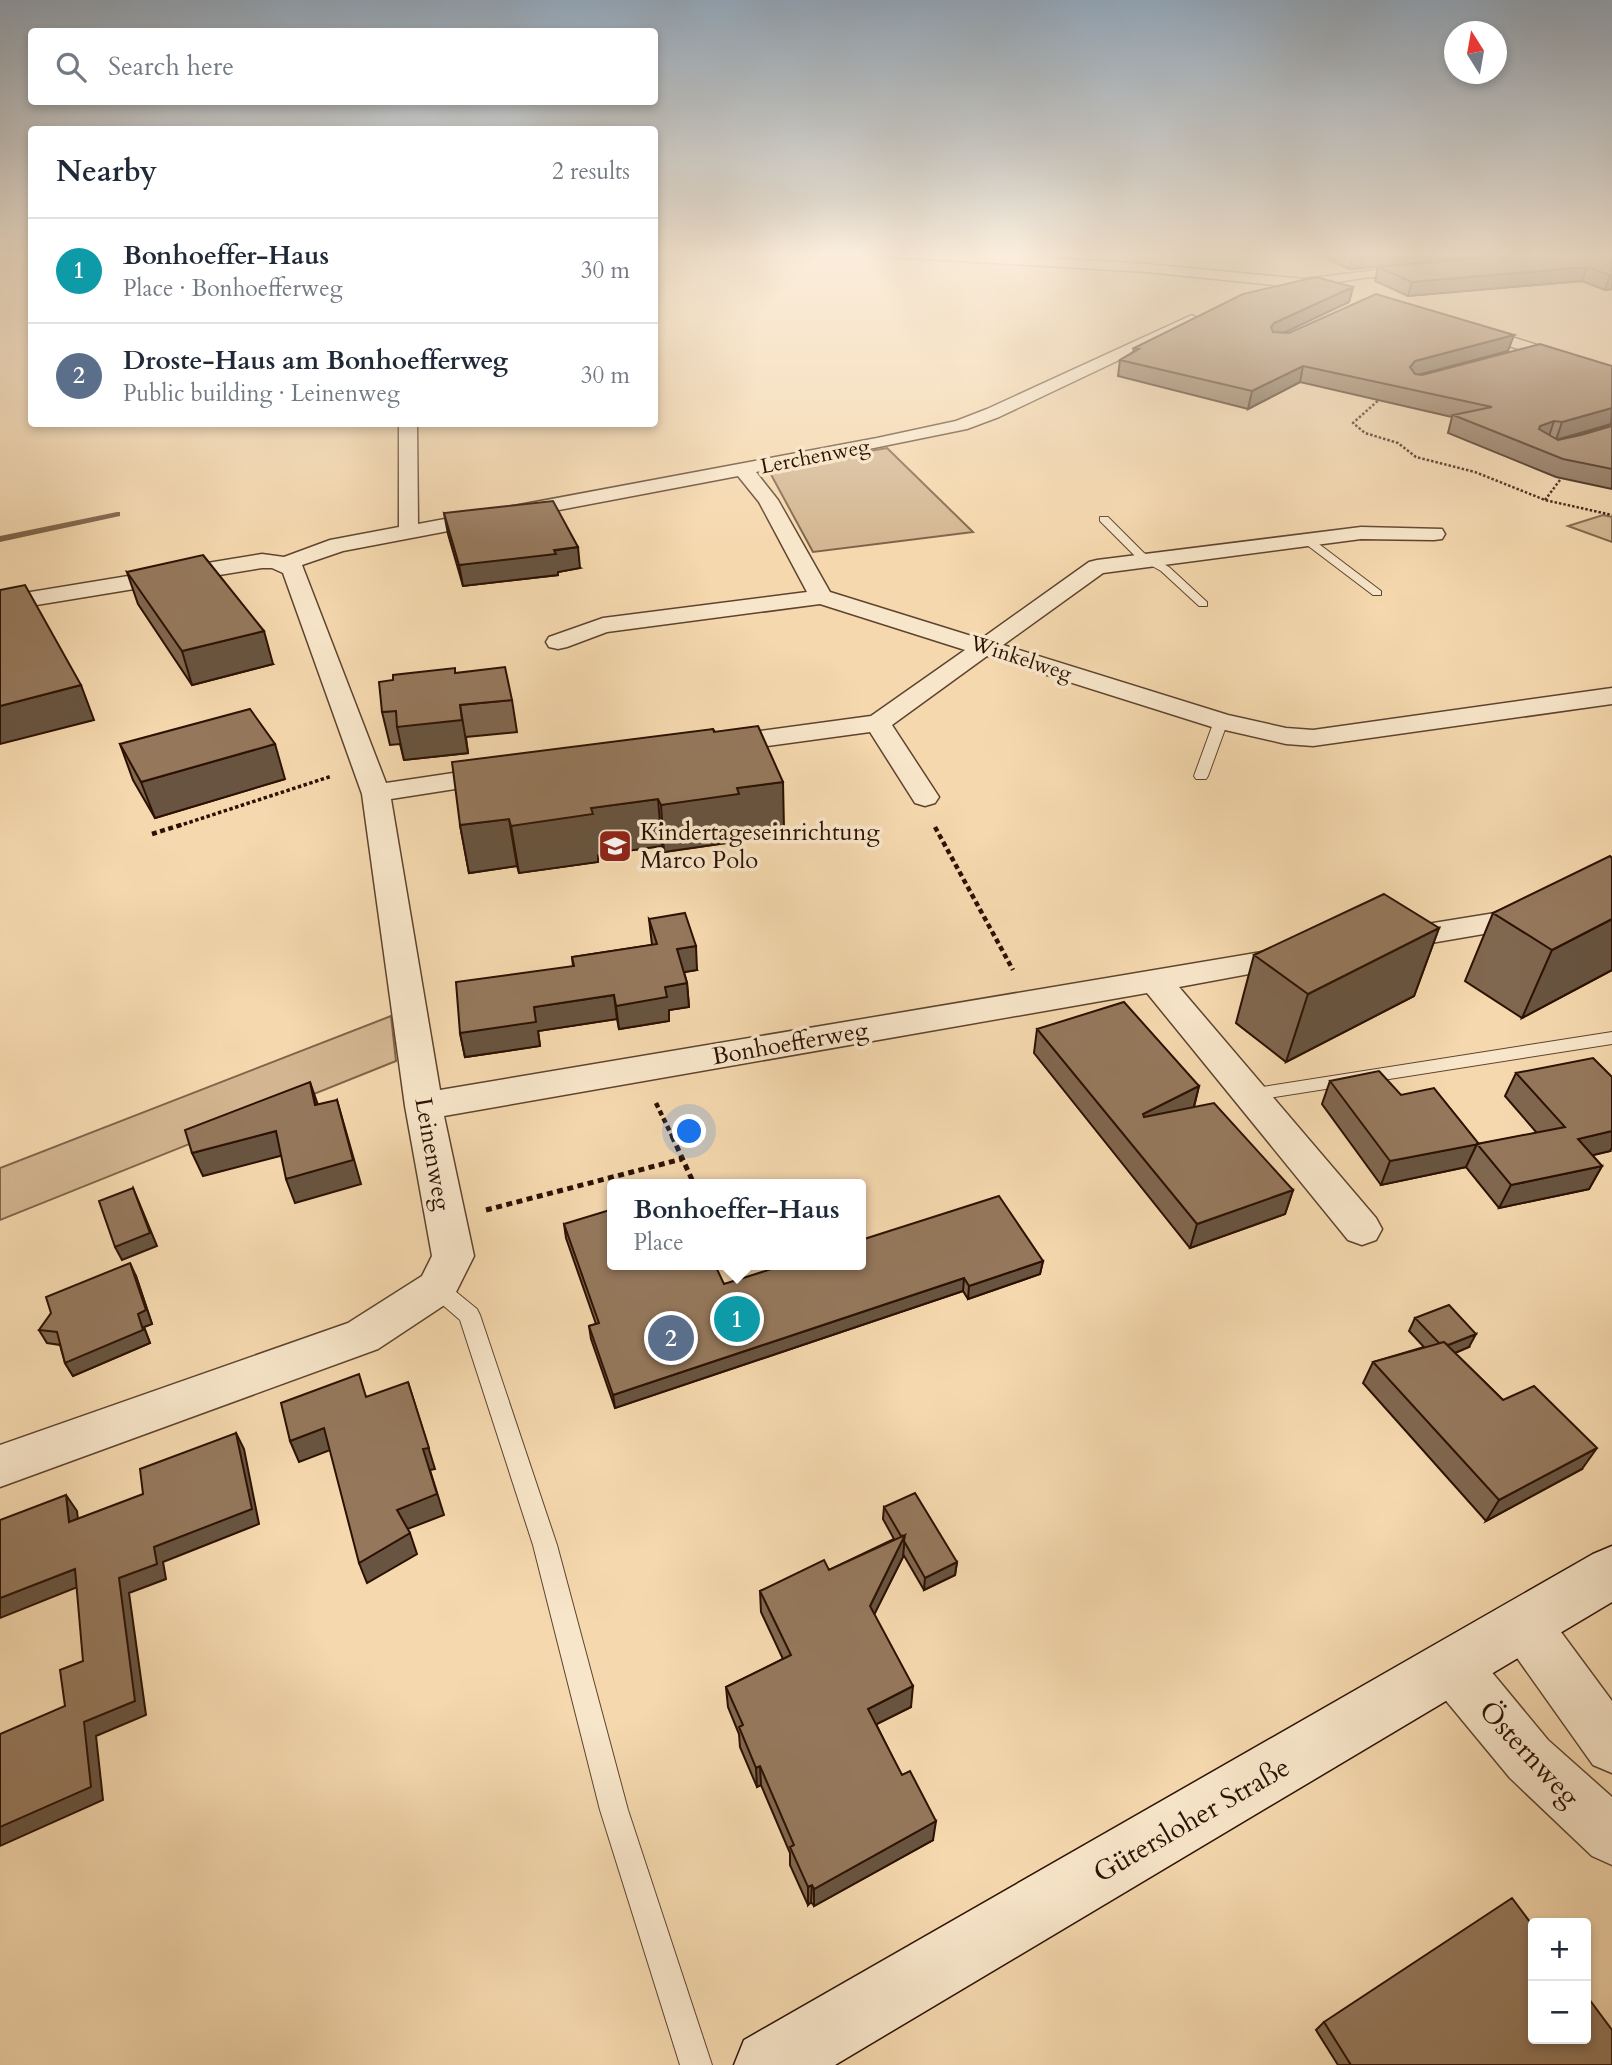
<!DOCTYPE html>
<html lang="en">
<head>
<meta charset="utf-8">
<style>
  :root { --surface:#fff; --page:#f2f2f3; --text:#1f2937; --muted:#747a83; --line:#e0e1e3; --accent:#7c3aed }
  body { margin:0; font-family:Cardo,serif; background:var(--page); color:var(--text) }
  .controls { position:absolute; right:21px; bottom:21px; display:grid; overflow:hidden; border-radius:7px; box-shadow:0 4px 10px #0003 }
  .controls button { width:63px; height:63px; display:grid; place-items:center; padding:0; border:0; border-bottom:2px solid var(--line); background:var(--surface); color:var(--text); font:35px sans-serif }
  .compass { position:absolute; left:1444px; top:21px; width:63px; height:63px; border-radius:50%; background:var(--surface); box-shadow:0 4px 10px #0003; rotate:349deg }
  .you { position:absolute; left:690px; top:1132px; width:24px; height:24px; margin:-18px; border:5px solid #fff; border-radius:50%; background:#1a73e8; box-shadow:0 0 0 10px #1a73e833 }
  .badge { display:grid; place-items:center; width:46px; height:46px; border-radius:50%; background:var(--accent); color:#fff; font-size:23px; font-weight:700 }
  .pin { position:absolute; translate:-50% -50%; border:4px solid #fff; box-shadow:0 2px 7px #0006 }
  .popup { position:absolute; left:607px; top:1179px; width:259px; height:91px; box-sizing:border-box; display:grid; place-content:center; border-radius:7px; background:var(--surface); filter:drop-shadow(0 2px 5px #0005); font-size:23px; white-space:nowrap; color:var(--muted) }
  .popup b { font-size:26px; color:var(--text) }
  .popup::after { content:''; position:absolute; left:50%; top:100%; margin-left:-14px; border:14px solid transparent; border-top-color:var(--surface) }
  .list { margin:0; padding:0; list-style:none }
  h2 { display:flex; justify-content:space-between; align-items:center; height:91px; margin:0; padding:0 28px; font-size:30px }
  h2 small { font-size:23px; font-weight:400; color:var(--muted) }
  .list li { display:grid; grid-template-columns:46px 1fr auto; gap:21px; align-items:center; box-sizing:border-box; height:105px; padding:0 28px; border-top:2px solid var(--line) }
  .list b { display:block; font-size:26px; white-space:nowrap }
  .list p { margin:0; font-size:23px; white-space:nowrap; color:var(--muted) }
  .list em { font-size:23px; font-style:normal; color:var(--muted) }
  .icon { flex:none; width:38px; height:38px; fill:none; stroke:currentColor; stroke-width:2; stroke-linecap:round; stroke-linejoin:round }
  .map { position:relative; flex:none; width:1612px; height:2065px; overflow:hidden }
  .search { position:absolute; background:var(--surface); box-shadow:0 4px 10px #0003; left:28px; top:28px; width:630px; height:77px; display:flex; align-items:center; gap:18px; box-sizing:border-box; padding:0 24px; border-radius:7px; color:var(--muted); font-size:26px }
  .panel { position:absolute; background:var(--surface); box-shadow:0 4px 10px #0003; left:28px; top:126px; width:630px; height:301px; border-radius:7px }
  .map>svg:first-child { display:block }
</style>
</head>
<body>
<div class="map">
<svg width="1612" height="2065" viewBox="0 0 1612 2065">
  <rect width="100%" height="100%" fill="#f5d8ae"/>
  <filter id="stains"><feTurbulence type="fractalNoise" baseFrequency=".00286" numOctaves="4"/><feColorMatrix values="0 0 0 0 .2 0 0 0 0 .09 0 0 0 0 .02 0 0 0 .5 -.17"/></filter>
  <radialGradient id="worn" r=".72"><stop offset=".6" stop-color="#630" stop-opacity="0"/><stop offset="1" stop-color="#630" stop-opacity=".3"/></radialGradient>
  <!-- green -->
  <path fill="#d3b691" stroke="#80644a" stroke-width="2" d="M 887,448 L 973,532 L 813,552 L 768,469 Z
    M 1603,515 L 1612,517 L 1612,542 L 1568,526 Z
    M 391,1016 L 396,1061 L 0,1220 L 0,1168 Z"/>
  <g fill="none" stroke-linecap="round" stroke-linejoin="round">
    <!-- stream -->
    <path fill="#7c6047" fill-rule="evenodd" d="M 6,252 L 30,252 L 27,254 Z
      M 117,512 L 120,512 L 120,516 L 0,542 L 0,536 Z"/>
    <!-- lane casing -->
    <g stroke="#5e432e" stroke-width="2">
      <path id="lane" d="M 1100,517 L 1108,517 L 1144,553 L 1169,567 L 1207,602 L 1207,606 L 1199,606 L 1161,571 L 1136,557 L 1100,521 Z
        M 1303,538 L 1311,538 L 1381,591 L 1381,595 L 1373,595 L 1303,542 Z
        M 1221,717 L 1228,721 L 1208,776 L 1206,779 L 1196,779 L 1194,776 L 1214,721 Z
        M 1612,1032 L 1612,1044 L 1250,1101 L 1244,1100 L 1241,1095 L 1244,1090 L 1250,1089 Z
        M 437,1280 L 444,1282 L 477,1309 L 480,1315 L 557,1545 L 628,1810 L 712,2065 L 680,2065 L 600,1810 L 533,1545 L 460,1320 L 430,1294 L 426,1288 L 430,1282 Z"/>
    </g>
    <!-- street casing -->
    <g stroke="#5e432e" stroke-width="3">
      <path id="street" d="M 868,252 L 943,252 L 1146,264 L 1304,279 L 1425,264 L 1432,268 L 1425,272 L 1363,278 L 1280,291 L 1275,290 L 1274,285 L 1146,272 L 875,256 Z
        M 1192,315 L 1200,320 L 1197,323 L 999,417 L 967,429 L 756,472 L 778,500 L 830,592 L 981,639 L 1089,562 L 1097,560 L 1361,527 L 1442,529 L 1445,534 L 1442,539 L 1434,540 L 1361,539 L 1103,573 L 1003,645 L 1228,715 L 1286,728 L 1313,730 L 1612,688 L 1612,704 L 1313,746 L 1286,744 L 1212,727 L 987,656 L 892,725 L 939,797 L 935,803 L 925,806 L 915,803 L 870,732 L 715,753 L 705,751 L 701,745 L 705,739 L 715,737 L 871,716 L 965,650 L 820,604 L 607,632 L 567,647 L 558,649 L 549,647 L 546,642 L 549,637 L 603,618 L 807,592 L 759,502 L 738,476 L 343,551 L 302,565 L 386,783 L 500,766 L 510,768 L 514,774 L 510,780 L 500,782 L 391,799 L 440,1090 L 1297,946 L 1309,949 L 1313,956 L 1309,963 L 1179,987 L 1376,1218 L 1382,1229 L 1376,1240 L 1362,1245 L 1348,1240 L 1147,993 L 444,1116 L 474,1256 L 452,1300 L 378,1349 L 0,1487 L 0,1445 L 348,1323 L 422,1276 L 432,1256 L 405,1106 L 362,794 L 283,573 L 272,568 L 262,568 L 0,611 L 0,597 L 262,554 L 284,557 L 330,540 L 399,527 L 399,424 L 417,424 L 418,524 L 877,438 L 956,421 L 987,409 Z
        M 1465,322 L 1612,369 L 1612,379 L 1459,330 L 1457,327 L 1459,324 Z
        M 1612,894 L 1612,912 L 1390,950 L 1379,947 L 1374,940 L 1379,933 L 1390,930 Z
        M 1523,1598 L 1541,1605 L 1612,1701 L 1612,1773 L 1593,1765 L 1505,1641 L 1497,1623 L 1505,1605 Z
        M 1452,1640 L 1471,1647 L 1548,1740 L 1612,1797 L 1612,1865 L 1592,1856 L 1510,1778 L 1433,1685 L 1426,1666 L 1433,1647 Z"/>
    </g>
    <!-- secondary casing -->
    <g stroke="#2c1103" stroke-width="3">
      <path id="secondary" d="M 1612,1546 L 1612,1602 L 835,2065 L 734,2065 L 744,2040 L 1593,1554 Z"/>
    </g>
    <!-- path-far3 -->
    <path stroke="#2c1103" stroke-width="2.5" stroke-dasharray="2.5 2" stroke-linecap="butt" d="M 1381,398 L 1353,423 L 1365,433 L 1398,443 L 1416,457 L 1475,472 L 1545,500 L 1612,515
      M 1545,500 L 1563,476"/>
    <!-- path-far2 -->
    <path stroke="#2c1103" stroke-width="3.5" stroke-dasharray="3.5 2.5" stroke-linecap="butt" d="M 178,826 L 332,776"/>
    <!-- path-far1 -->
    <path stroke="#2c1103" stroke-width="4.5" stroke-dasharray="5 3.5" stroke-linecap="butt" d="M 935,827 L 1013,970
      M 152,834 L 184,824
      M 656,1103 L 673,1138"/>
    <!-- path -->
    <path stroke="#2c1103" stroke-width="5" stroke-dasharray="6 4.5" stroke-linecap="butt" d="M 672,1136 L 694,1184
      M 486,1210 L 682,1159"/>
    <!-- lane -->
    <use href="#lane" fill="#f8e6ca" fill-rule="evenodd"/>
    <!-- street -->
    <use href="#street" fill="#f8e6ca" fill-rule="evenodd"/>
    <!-- secondary -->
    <use href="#secondary" fill="#f8e6ca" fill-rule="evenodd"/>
  </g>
  <!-- wall -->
  <path fill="#80674f" stroke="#2c1103" stroke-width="2" d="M 1312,252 L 1547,252 L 1349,269 Z
    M 1612,252 L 1612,289 L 1605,290 L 1582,281 L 1408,296 L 1375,281 L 1378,267 Z
    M 1353,287 L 1349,302 L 1283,333 L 1508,351 L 1421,374 L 1612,366 L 1612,425 L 1557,439 L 1558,440 L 1581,435 L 1612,426 L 1612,489 L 1556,477 L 1448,433 L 1452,417 L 1300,382 L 1248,409 L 1118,376 L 1120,360 L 1133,352 L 1134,348 Z
    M 444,513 L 580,568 L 558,572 L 558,575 L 463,586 L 448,534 Z
    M 127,572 L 273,664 L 192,685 L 138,604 Z
    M 512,700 L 517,732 L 466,737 L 468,753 L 404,760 L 400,744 L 390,745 L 382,712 Z
    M 713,729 L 784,829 L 741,835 L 741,841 L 664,852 L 662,846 L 598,855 L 598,862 L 519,873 L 517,866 L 469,873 L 460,825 Z
    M 120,744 L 285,779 L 155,818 L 133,780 Z
    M 1612,858 L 1612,970 L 1522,1018 L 1465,981 L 1493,913 Z
    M 649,919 L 697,970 L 684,972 L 687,983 L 689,1007 L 669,1010 L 669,1021 L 619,1029 L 617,1019 L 538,1031 L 540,1046 L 465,1057 L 460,1033 L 573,966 L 572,957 L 652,945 Z
    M 1439,928 L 1414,996 L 1286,1062 L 1236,1023 L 1254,955 Z
    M 1037,1029 L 1199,1086 L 1194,1107 L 1293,1190 L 1285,1214 L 1190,1248 L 1034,1053 Z
    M 1516,1073 L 1610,1151 L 1592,1155 L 1602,1166 L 1589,1189 L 1499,1208 L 1466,1167 L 1381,1185 L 1322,1104 L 1330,1081 L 1401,1095 L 1479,1144 L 1537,1133 L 1505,1096 Z
    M 564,1224 L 724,1284 L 1043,1261 L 1040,1274 L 968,1299 L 963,1291 L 615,1408 L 591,1339 L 589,1326 L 596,1324 L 566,1238 Z
    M 136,1276 L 152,1324 L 144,1327 L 150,1343 L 73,1376 L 65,1363 L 60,1345 L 47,1343 L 39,1330 Z
    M 1415,1318 L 1469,1347 L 1455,1353 L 1503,1400 L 1582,1469 L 1486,1521 L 1363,1383 L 1373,1362 L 1424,1347 L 1409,1331 Z
    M 884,1507 L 957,1562 L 955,1575 L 924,1590 L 903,1554 L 903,1557 L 874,1614 L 911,1707 L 876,1724 L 933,1840 L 814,1906 L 811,1902 L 808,1905 L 790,1865 L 790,1853 L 761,1785 L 757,1787 L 740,1747 L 739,1734 L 728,1707 L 726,1687 L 783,1659 L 761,1612 L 760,1591 L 829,1570 L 894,1539 L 883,1519 Z
    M 1324,2022 L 1612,2065 L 1338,2065 L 1316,2030 Z"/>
  <!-- shaded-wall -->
  <path fill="#685440" stroke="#2c1103" stroke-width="2" d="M 1397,252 L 1547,252 L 1349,269 L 1352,256 Z
    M 1587,267 L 1582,281 L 1408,296 L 1412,282 Z
    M 1610,276 L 1612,276 L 1612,289 L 1605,290 Z
    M 1353,287 L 1349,302 L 1271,339 L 1271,327 L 1274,323 Z
    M 1514,335 L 1508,351 L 1410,377 L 1410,367 L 1415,361 Z
    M 1303,366 L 1300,382 L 1248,409 L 1252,391 Z
    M 1612,408 L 1611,424 L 1556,440 L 1562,422 Z
    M 1554,421 L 1548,439 L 1534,444 L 1540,426 Z
    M 578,547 L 580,568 L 558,572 L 558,575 L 463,586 L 459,565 Z
    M 264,631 L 273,664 L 192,685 L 182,651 Z
    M 81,685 L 94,720 L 0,744 L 0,706 Z
    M 460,705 L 468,753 L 404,760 L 397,727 Z
    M 275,744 L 285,779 L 155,818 L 141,782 Z
    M 783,782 L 784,829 L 741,835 L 741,841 L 664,852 L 661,805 L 737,788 Z
    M 658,799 L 662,846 L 598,855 L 598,862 L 519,873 L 511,826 L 591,808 Z
    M 509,819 L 517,866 L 469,873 L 460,825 Z
    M 1612,919 L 1612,970 L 1522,1018 L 1552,950 Z
    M 1439,928 L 1414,996 L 1286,1062 L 1308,994 Z
    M 696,946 L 697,970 L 679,973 L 677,949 Z
    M 687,983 L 689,1007 L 669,1010 L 669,1021 L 619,1029 L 616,1006 L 665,987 Z
    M 614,995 L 617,1019 L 538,1031 L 540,1046 L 465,1057 L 460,1033 L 534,1007 Z
    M 310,1082 L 318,1105 L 315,1105 Z
    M 1199,1086 L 1193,1110 L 1137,1139 L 1143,1114 Z
    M 337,1100 L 361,1184 L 295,1203 L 286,1179 Z
    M 276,1131 L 284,1155 L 203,1176 L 192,1153 Z
    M 1612,1131 L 1612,1148 L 1610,1151 L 1565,1162 L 1578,1139 Z
    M 1477,1144 L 1466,1167 L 1381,1185 L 1390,1161 Z
    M 1602,1166 L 1589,1189 L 1499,1208 L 1511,1185 Z
    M 133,1188 L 157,1246 L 122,1260 L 115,1247 Z
    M 1293,1190 L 1285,1214 L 1190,1248 L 1197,1224 Z
    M 1043,1261 L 1040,1274 L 968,1299 L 969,1286 Z
    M 130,1263 L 136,1276 L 152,1324 L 144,1327 L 150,1343 L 73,1376 L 65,1363 L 138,1314 Z
    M 964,1278 L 963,1291 L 615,1408 L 613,1395 Z
    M 1476,1334 L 1469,1347 L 1436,1361 L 1443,1347 Z
    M 408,1382 L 435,1469 L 430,1470 L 444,1515 L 405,1530 L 397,1510 L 423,1449 Z
    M 324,1428 L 333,1449 L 299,1462 L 290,1441 Z
    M 236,1433 L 244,1449 L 259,1524 L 163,1562 L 166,1579 L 129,1593 L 146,1715 L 96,1736 L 103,1800 L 0,1846 L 0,1827 L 84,1722 L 119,1578 L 154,1547 Z
    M 1597,1448 L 1582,1469 L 1486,1521 L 1499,1500 Z
    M 66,1495 L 77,1511 L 80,1537 L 69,1522 Z
    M 410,1533 L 417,1554 L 367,1583 L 359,1563 Z
    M 905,1535 L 903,1557 L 868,1627 L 870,1606 Z
    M 957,1562 L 955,1575 L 924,1590 L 925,1578 Z
    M 75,1569 L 85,1584 L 0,1618 L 0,1598 Z
    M 913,1686 L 911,1707 L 867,1729 L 868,1709 Z
    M 760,1766 L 761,1785 L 757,1787 L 756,1768 Z
    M 936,1821 L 933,1840 L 814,1906 L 814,1889 Z
    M 812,1885 L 811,1902 L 808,1905 L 808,1887 Z"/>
  <!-- building -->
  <path fill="#95785c" stroke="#2c1103" stroke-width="2" d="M 1344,252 L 1397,252 L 1352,256 Z
    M 1553,252 L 1612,252 L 1612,276 L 1587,267 L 1412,282 L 1378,267 Z
    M 1316,277 L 1353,287 L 1274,323 L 1271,327 L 1273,332 L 1289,333 L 1376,294 L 1514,335 L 1415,361 L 1410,367 L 1415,374 L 1422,375 L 1540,344 L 1612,366 L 1612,408 L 1562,422 L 1554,421 L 1540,426 L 1539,429 L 1558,440 L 1581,435 L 1612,426 L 1612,469 L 1563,459 L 1453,415 L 1492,407 L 1303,366 L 1252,391 L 1120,360 L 1139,349 L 1134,348 L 1243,294 Z
    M 553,501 L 578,547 L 554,550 L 556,554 L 459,565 L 444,513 Z
    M 203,555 L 264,631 L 182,651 L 127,572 Z
    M 25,585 L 81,685 L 0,706 L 0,590 Z
    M 505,667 L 512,700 L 460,705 L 462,720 L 397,727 L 396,711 L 382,712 L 379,682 L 393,680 L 393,675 L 455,668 L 455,673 Z
    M 250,709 L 275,744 L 141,782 L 120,744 Z
    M 758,726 L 783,782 L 737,788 L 739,794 L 661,805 L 658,799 L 591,808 L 593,814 L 511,826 L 509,819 L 460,825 L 452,762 L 713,729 L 714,732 Z
    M 1610,856 L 1612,858 L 1612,919 L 1552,950 L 1493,913 Z
    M 1384,894 L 1439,928 L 1308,994 L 1254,955 Z
    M 685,913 L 696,946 L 677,949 L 687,983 L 665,987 L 667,997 L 616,1006 L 614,995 L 534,1007 L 536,1022 L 460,1033 L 456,982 L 574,966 L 572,957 L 657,944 L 649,919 Z
    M 1124,1002 L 1199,1086 L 1143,1114 L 1144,1117 L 1214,1103 L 1293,1190 L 1197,1224 L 1037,1029 Z
    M 1593,1058 L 1612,1077 L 1612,1131 L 1578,1139 L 1602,1166 L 1511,1185 L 1477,1144 L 1565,1127 L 1516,1073 Z
    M 1379,1071 L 1401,1095 L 1434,1088 L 1479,1144 L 1390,1161 L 1330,1081 Z
    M 310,1082 L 315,1105 L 337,1100 L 353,1160 L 286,1179 L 276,1131 L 192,1153 L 185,1130 Z
    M 133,1188 L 150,1233 L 115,1247 L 99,1201 Z
    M 999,1196 L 1043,1261 L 969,1286 L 964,1278 L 613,1395 L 589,1326 L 599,1323 L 564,1224 L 613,1209 L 613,1265 L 715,1265 L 724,1284 L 784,1265 L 861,1265 L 861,1240 Z
    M 130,1263 L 146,1310 L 138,1314 L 143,1330 L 65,1363 L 57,1332 L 39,1330 L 51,1313 L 46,1297 Z
    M 1449,1305 L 1476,1334 L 1448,1345 L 1444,1342 L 1439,1343 L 1415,1318 Z
    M 1444,1342 L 1503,1400 L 1534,1386 L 1597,1448 L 1499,1500 L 1373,1362 Z
    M 359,1374 L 366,1397 L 408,1382 L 429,1448 L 423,1449 L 437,1494 L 397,1510 L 410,1533 L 359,1563 L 324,1428 L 290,1441 L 281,1403 Z
    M 236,1433 L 252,1509 L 154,1547 L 157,1564 L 119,1578 L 135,1701 L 84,1722 L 91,1787 L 0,1827 L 0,1734 L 65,1706 L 60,1670 L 83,1661 L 75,1569 L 0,1598 L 0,1520 L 66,1495 L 69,1522 L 143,1494 L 140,1469 Z
    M 915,1493 L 957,1562 L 925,1578 L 904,1541 L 905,1535 L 901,1536 L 884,1507 Z
    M 905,1535 L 870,1606 L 913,1686 L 868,1709 L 902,1775 L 910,1771 L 936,1821 L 814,1889 L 812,1885 L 808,1887 L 790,1847 L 794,1845 L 760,1766 L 756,1768 L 739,1727 L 743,1725 L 726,1687 L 791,1655 L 760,1591 L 824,1560 L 829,1570 Z
    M 1512,1898 L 1533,1926 L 1533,2039 L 1586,2039 L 1586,1995 L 1612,2030 L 1612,2065 L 1351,2065 L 1324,2022 Z"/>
  <!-- sky -->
  <linearGradient id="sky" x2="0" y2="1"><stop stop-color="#92a7ba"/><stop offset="0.47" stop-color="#faeddb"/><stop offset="1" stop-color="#faeddb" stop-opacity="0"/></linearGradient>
  <rect width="1612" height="541" fill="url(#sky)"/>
  <!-- icons -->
  <defs>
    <g id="school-square" transform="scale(1.75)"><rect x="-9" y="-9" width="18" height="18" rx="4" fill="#8f2418" stroke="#f8e6ca"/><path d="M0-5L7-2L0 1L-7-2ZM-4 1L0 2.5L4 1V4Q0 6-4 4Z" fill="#fff"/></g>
  </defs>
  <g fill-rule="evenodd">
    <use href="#school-square" x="615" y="846"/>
  </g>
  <g text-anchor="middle" stroke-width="7" stroke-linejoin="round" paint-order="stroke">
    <!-- far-street labels -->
    <g font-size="21" fill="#2c1103" stroke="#f8e6ca">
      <text transform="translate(815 456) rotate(-11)" y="7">Lerchenweg</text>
      <text transform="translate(1021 658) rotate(18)" y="7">Winkelweg</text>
    </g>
    <!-- poi labels -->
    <g font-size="24" fill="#2c1103" stroke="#f8e6ca" text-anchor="start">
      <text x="640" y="840">Kindertageseinrichtung<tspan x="640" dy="28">Marco Polo</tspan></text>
    </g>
    <!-- street labels -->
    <g font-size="24" fill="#2c1103" stroke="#f8e6ca">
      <text transform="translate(790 1043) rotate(-10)" y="8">Bonhoefferweg</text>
      <text transform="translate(433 1154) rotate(80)" y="8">Leinenweg</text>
    </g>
    <!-- near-street labels -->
    <g font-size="28" fill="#2c1103" stroke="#f8e6ca">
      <text transform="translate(1530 1753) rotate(47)" y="10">Östernweg</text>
      <text transform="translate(1191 1819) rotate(-30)" y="10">Gütersloher Straße</text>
    </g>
  </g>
  <rect width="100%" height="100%" filter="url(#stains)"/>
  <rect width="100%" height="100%" fill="url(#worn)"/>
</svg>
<div class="controls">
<button>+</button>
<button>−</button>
</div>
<svg class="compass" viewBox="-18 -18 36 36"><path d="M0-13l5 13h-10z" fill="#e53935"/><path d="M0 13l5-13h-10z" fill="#747a83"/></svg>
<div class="you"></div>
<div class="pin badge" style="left:737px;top:1319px;background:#0f9aa8">1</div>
<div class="popup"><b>Bonhoeffer-Haus</b>Place</div>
<div class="pin badge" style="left:671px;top:1338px;background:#5c6f8a">2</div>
<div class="search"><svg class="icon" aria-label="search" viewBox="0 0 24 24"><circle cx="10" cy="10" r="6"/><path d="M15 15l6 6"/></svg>Search here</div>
<section class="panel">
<h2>Nearby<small>2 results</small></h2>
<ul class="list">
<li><span class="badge" style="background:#0f9aa8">1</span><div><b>Bonhoeffer-Haus</b><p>Place · Bonhoefferweg</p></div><em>30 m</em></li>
<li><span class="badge" style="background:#5c6f8a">2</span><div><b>Droste-Haus am Bonhoefferweg</b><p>Public building · Leinenweg</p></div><em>30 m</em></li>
</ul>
</section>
</div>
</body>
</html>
